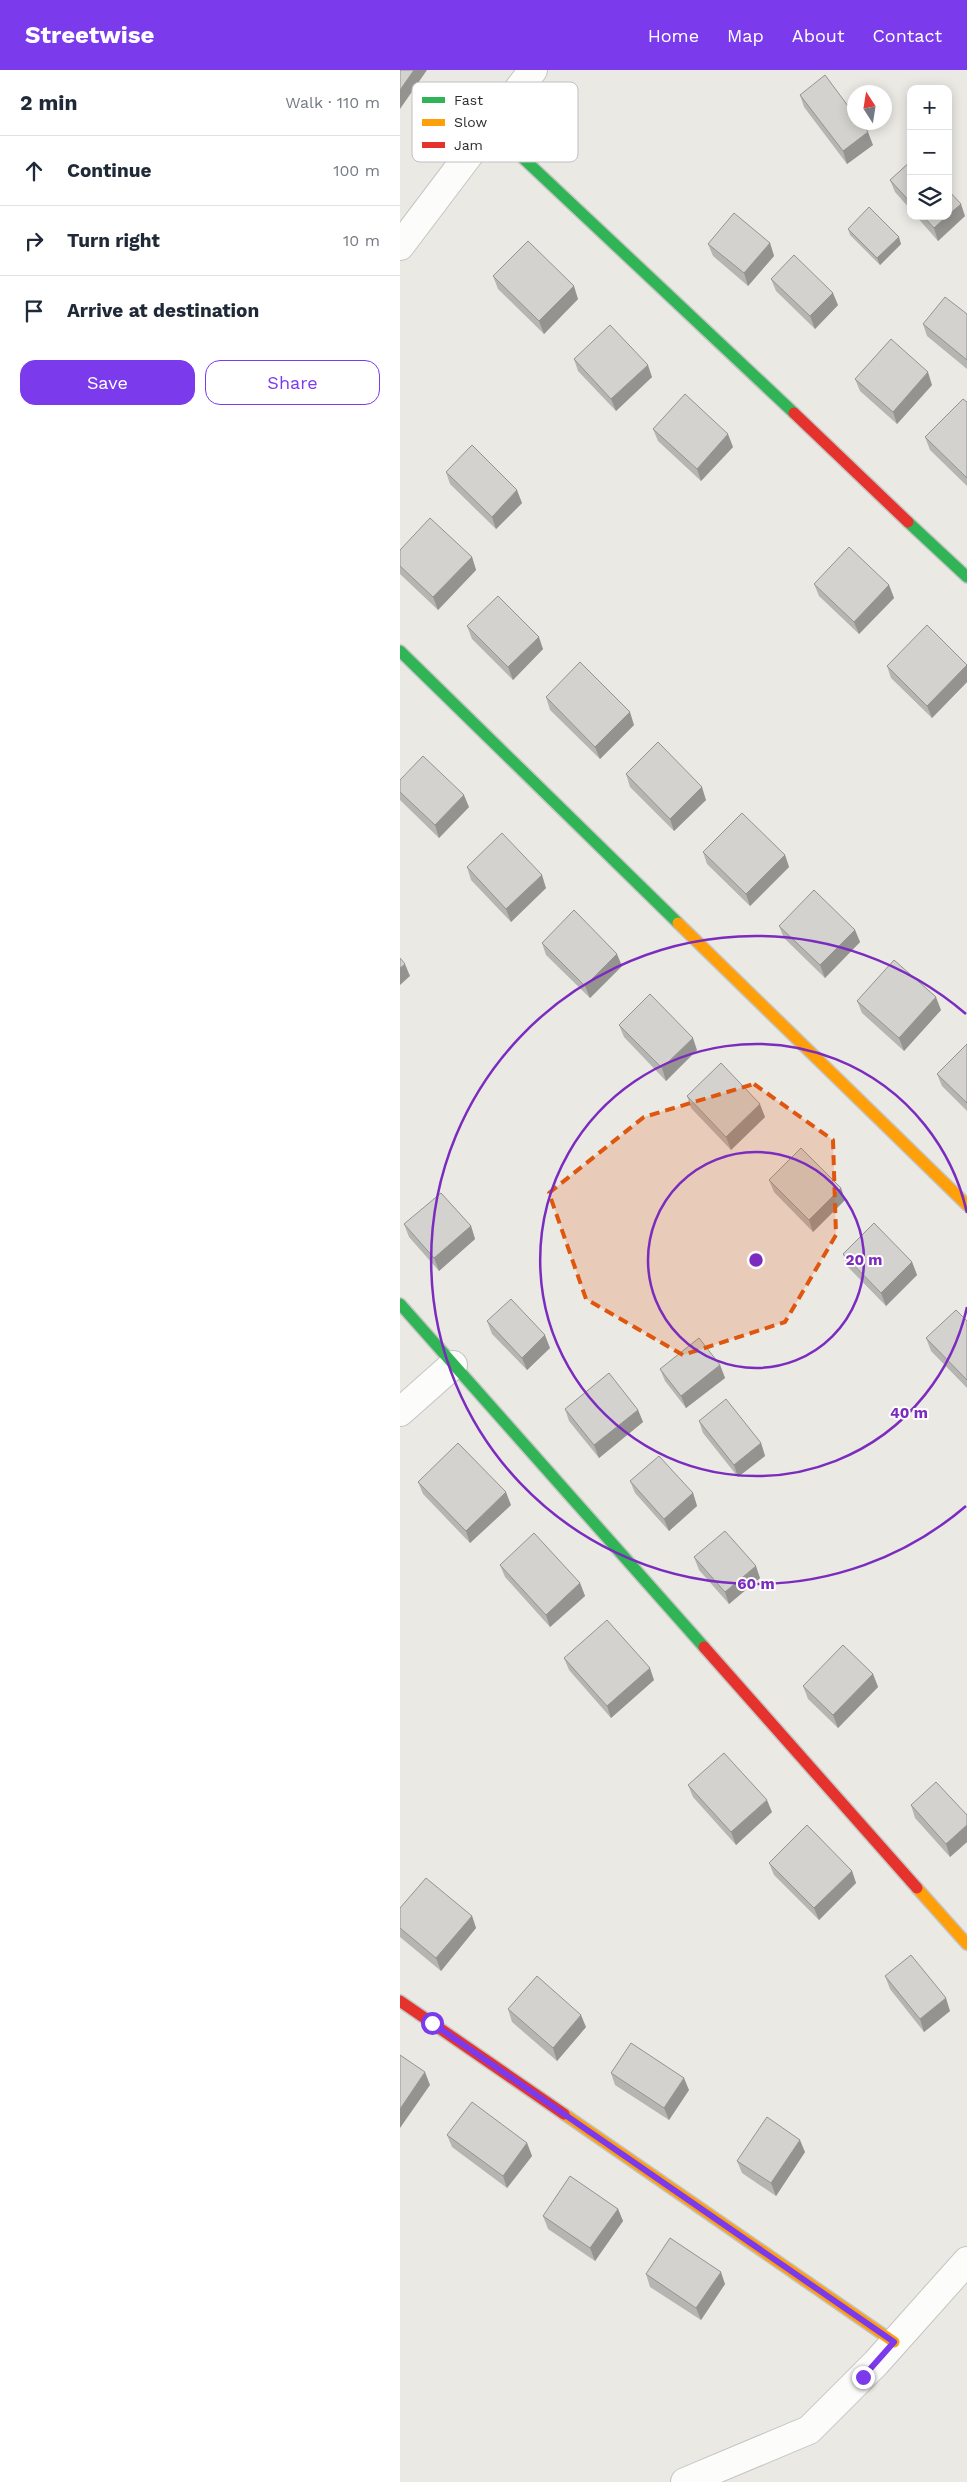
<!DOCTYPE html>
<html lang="en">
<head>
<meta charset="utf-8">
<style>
  :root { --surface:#fff; --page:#f6f6f7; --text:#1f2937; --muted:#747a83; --line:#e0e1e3; --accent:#7c3aed }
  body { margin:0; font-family:"Work Sans",sans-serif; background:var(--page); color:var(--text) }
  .controls { position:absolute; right:15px; top:15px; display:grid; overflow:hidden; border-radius:10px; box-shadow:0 2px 12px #0003 }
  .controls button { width:45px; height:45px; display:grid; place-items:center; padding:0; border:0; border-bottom:1px solid var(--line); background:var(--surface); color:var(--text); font:25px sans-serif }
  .compass { position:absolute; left:447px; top:15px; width:45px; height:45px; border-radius:50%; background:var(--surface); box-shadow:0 2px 12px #0003; rotate:348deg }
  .stop { position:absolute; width:15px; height:15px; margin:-11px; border:4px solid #7c3aed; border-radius:50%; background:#fff }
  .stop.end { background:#7c3aed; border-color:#fff; box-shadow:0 1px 5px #0008 }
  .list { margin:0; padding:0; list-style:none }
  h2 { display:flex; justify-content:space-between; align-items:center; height:65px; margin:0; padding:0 20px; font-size:21px }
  h2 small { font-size:16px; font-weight:400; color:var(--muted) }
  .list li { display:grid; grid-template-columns:32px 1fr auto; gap:15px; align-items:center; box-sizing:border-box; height:70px; padding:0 20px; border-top:1px solid var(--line) }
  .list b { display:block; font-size:19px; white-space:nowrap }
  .list em { font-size:16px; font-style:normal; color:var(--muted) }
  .actions { display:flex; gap:10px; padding:15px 20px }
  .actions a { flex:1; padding:11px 0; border:1px solid var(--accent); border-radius:15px; text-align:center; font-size:18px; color:var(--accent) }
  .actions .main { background:var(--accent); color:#fff }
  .icon { flex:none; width:28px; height:28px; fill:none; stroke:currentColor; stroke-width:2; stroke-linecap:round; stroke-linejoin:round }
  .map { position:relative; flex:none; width:567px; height:2412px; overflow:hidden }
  header { display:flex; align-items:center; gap:30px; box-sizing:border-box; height:70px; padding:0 25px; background:var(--accent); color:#fff }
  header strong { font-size:24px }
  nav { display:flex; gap:28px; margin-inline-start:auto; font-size:18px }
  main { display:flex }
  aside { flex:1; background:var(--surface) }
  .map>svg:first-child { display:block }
</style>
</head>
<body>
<header>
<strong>Streetwise</strong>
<nav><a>Home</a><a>Map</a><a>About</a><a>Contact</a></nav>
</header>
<main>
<aside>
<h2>2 min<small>Walk · 110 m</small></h2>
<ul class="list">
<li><svg class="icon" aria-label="ahead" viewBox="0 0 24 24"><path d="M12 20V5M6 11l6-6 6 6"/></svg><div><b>Continue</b></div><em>100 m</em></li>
<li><svg class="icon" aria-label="right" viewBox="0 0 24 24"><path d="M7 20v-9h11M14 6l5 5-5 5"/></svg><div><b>Turn right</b></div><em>10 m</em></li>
<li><svg class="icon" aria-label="arrive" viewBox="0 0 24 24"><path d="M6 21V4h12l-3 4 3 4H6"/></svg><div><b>Arrive at destination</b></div></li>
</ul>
<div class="actions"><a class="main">Save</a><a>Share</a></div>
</aside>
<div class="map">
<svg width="567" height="2412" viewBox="0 0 567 2412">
  <rect width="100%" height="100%" fill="#eae9e4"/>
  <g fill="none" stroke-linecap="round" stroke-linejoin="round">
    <!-- street casing -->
    <g stroke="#c4c4c3" stroke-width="30">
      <path id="street" d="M 0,176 L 133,0
        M 0,1342 L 53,1295
        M 285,2412 L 409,2360 L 476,2293 L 567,2191"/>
    </g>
    <!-- fast casing -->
    <g stroke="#c4c4c3" stroke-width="14">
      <path id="fast" d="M 91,58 L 394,343
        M 508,452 L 567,507
        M 0,581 L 278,853
        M 0,1234 L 304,1577"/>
    </g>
    <!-- slow casing -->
    <g stroke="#c4c4c3" stroke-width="14">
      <path id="slow" d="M 278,853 L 567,1135
        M 517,1818 L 567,1874
        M 164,2044 L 494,2272"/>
    </g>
    <!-- jam casing -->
    <g stroke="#c4c4c3" stroke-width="14">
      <path id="jam" d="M 394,343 L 508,452
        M 304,1577 L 517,1818
        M 0,1931 L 164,2044"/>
    </g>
    <!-- street -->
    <use href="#street" stroke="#fcfcfb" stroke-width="28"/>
    <!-- fast -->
    <use href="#fast" stroke="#30b455" stroke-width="11"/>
    <!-- slow -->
    <use href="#slow" stroke="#ff9f0a" stroke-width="11"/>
    <!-- jam -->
    <use href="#jam" stroke="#e5322d" stroke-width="11"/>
  </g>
  <!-- wall -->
  <path fill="#b5b5b1" d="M 400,25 L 473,75 L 447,94 L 404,37 Z
    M 511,91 L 511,140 L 495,122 L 490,110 Z
    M 516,146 L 565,146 L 538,171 Z
    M 448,159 L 501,174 L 480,195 L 450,165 Z
    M 370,173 L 374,186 L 348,216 L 313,186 L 308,174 Z
    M 93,206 L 178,229 L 144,264 L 98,219 Z
    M 371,209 L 438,235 L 415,259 L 376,221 Z
    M 567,244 L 567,299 L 527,266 L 523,254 Z
    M 174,289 L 252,307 L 216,341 L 178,301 Z
    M 455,309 L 532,315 L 497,354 L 460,321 Z
    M 567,332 L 567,416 L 530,380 L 525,367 Z
    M 253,359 L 333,377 L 301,411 L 258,371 Z
    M 46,402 L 122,433 L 96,459 L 50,414 Z
    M 0,480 L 72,487 L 76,500 L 38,540 L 0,504 Z
    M 414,514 L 489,515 L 494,528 L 459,564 L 419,526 Z
    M 67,556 L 143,579 L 113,610 L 72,569 Z
    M 567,595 L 567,612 L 532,648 L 491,608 L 487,596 Z
    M 146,627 L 234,655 L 200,689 L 150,640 Z
    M 226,704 L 306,730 L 274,761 L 230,717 Z
    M 0,710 L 69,737 L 39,768 L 0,730 Z
    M 303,782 L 385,785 L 389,797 L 350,836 L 307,794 Z
    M 67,797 L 146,818 L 111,852 L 71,810 Z
    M 379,856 L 455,860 L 460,872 L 425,908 L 384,868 Z
    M 142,873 L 222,896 L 190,928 L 146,885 Z
    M 457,931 L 541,940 L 504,981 L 462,943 Z
    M 219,955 L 297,980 L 266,1011 L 224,967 Z
    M 567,974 L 567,1041 L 542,1016 L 537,1004 Z
    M 287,1026 L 365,1047 L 331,1080 L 291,1038 Z
    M 369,1110 L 441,1118 L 445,1130 L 413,1162 L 374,1122 Z
    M 4,1154 L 71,1156 L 75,1169 L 39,1201 L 9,1167 Z
    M 443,1184 L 512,1192 L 517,1205 L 486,1236 L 447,1196 Z
    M 87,1251 L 150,1278 L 127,1300 L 92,1264 Z
    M 567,1251 L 567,1318 L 531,1281 L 526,1268 Z
    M 320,1295 L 325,1308 L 286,1338 L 265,1311 L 260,1299 Z
    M 165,1339 L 238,1340 L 243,1352 L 199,1388 L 169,1351 Z
    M 299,1351 L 361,1373 L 365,1386 L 338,1407 L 303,1363 Z
    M 230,1411 L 293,1423 L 297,1436 L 269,1461 L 235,1423 Z
    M 18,1412 L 111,1435 L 70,1473 L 23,1424 Z
    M 294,1487 L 360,1508 L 329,1534 L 299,1500 Z
    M 100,1495 L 180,1513 L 185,1526 L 150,1557 L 105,1507 Z
    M 164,1588 L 254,1610 L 211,1648 L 169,1600 Z
    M 473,1604 L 478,1617 L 438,1658 L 408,1629 L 403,1616 Z
    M 288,1715 L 372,1742 L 336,1775 L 293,1727 Z
    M 511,1735 L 567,1745 L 567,1772 L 550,1787 L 515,1748 Z
    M 369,1793 L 452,1801 L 456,1813 L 419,1850 L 374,1805 Z
    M 0,1838 L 72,1846 L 76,1858 L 41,1901 L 0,1867 Z
    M 485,1906 L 550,1941 L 524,1962 L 490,1919 Z
    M 108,1939 L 186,1957 L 157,1991 L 112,1952 Z
    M 211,2003 L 289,2020 L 269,2050 L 215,2015 Z
    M 47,2065 L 127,2073 L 132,2086 L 107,2118 L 52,2077 Z
    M 405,2082 L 376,2126 L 342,2103 L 337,2091 Z
    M 218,2139 L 223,2151 L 195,2191 L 148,2159 L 143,2146 Z
    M 246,2204 L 325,2214 L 301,2250 L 250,2217 Z"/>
  <!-- shaded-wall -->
  <path fill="#949390" d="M 14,0 L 27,0 L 0,39 L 0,20 Z
    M 468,62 L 473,75 L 447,94 L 443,81 Z
    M 561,134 L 565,146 L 538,171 L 534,158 L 547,146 L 548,146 L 548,145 Z
    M 499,167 L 501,174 L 480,195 L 477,188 Z
    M 370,173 L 374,186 L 348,216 L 344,203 Z
    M 174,216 L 178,229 L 144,264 L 139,251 Z
    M 433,223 L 438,235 L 415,259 L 410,246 Z
    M 248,295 L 252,307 L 216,341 L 211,329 Z
    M 528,302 L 532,315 L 497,354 L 493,342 Z
    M 328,364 L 333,377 L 301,411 L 297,399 Z
    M 117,420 L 122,433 L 96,459 L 92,447 Z
    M 72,487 L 76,500 L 38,540 L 33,527 Z
    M 489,515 L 494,528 L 459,564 L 454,552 Z
    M 139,567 L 143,579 L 113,610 L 108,597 Z
    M 567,595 L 567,612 L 532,648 L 527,636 Z
    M 230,642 L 234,655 L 200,689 L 195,677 Z
    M 302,717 L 306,730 L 274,761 L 270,749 Z
    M 64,725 L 69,737 L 39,768 L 35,755 Z
    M 385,785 L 389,797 L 350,836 L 346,824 Z
    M 142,805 L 146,818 L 111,852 L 106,839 Z
    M 455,860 L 460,872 L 425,908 L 420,895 Z
    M 217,884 L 222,896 L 190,928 L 185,916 Z
    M 5,894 L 10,906 L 0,915 L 0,898 Z
    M 536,927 L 541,940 L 504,981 L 499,968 Z
    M 293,968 L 297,980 L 266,1011 L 262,998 Z
    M 360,1034 L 365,1047 L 331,1080 L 326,1067 Z
    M 441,1118 L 445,1130 L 413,1162 L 409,1150 Z
    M 71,1156 L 75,1169 L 39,1201 L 34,1188 Z
    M 512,1192 L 517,1205 L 486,1236 L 481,1223 Z
    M 145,1265 L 150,1278 L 127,1300 L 122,1288 Z
    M 320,1295 L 325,1308 L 286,1338 L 281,1326 Z
    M 238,1340 L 243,1352 L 199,1388 L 194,1375 Z
    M 361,1373 L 365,1386 L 338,1407 L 334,1395 Z
    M 106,1422 L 111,1435 L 70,1473 L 66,1461 Z
    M 293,1423 L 297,1436 L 269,1461 L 264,1449 Z
    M 356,1496 L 360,1508 L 329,1534 L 325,1522 Z
    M 180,1513 L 185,1526 L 150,1557 L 146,1545 Z
    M 250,1598 L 254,1610 L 211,1648 L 207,1636 Z
    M 473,1604 L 478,1617 L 438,1658 L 433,1645 Z
    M 367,1730 L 372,1742 L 336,1775 L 331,1762 Z
    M 567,1755 L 567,1772 L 550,1787 L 546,1774 Z
    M 452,1801 L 456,1813 L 419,1850 L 414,1838 Z
    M 72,1846 L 76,1858 L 41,1901 L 36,1888 Z
    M 546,1928 L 550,1941 L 524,1962 L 520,1949 Z
    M 181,1945 L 186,1957 L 157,1991 L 153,1978 Z
    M 25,2002 L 30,2015 L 0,2058 L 0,2039 Z
    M 284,2008 L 289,2020 L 269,2050 L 264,2038 Z
    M 400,2070 L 405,2082 L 376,2126 L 371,2113 Z
    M 127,2073 L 132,2086 L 107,2118 L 103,2106 Z
    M 218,2139 L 223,2151 L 195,2191 L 190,2178 Z
    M 321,2202 L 325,2214 L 301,2250 L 296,2238 Z"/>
  <!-- building -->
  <path fill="#d3d2ce" stroke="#949390" d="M 0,0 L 14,0 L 0,20 Z
    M 425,5 L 454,44 L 454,52 L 461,52 L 468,62 L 443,81 L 400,25 Z
    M 511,91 L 511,133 L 490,110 Z
    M 548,120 L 561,134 L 548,145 Z
    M 469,137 L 499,167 L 477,188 L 448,159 Z
    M 334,143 L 370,173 L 344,203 L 308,174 Z
    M 523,146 L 547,146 L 534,158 Z
    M 128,171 L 174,216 L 139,251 L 93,206 Z
    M 394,185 L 433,223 L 410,246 L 371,209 Z
    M 545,227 L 567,244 L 567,290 L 523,254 Z
    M 210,255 L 248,295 L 211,329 L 174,289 Z
    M 491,269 L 528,302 L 493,342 L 455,309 Z
    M 285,324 L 328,364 L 297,399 L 253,359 Z
    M 563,329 L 567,332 L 567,408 L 525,367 Z
    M 72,375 L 117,420 L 92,447 L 46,402 Z
    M 30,448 L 72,487 L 33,527 L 0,496 L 0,480 Z
    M 449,477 L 489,515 L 454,552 L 414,514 Z
    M 98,526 L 139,567 L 108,597 L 67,556 Z
    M 527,555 L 567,595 L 527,636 L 487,596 Z
    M 180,592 L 230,642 L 195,677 L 146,627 Z
    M 258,672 L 302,717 L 270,749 L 226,704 Z
    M 23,686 L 64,725 L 35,755 L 0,722 L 0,710 Z
    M 342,743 L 385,785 L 346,824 L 303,782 Z
    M 102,763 L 142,805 L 106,839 L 67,797 Z
    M 414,820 L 455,860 L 420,895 L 379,856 Z
    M 174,840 L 217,884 L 185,916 L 142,873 Z
    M 0,888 L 5,894 L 0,898 Z
    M 494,890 L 536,927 L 499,968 L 457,931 Z
    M 250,924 L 293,968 L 262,998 L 219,955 Z
    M 567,974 L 567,1033 L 537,1004 Z
    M 321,993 L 360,1034 L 326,1067 L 287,1026 Z
    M 401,1078 L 441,1118 L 409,1150 L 369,1110 Z
    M 41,1123 L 71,1156 L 34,1188 L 4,1154 Z
    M 474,1153 L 512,1192 L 481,1223 L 443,1184 Z
    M 111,1229 L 145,1265 L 122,1288 L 87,1251 Z
    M 556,1240 L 567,1251 L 567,1310 L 526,1268 Z
    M 299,1268 L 320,1295 L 281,1326 L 260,1299 Z
    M 209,1303 L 238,1340 L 194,1375 L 165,1339 Z
    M 326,1329 L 361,1373 L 334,1395 L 299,1351 Z
    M 58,1373 L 106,1422 L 66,1461 L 18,1412 Z
    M 259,1386 L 293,1423 L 264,1449 L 230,1411 Z
    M 325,1461 L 356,1496 L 325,1522 L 294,1487 Z
    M 134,1463 L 180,1513 L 146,1545 L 100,1495 Z
    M 207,1550 L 250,1598 L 207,1636 L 164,1588 Z
    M 443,1575 L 473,1604 L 433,1645 L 403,1616 Z
    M 324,1683 L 367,1730 L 331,1762 L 288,1715 Z
    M 536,1712 L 567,1745 L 567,1755 L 546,1774 L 511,1735 Z
    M 407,1755 L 452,1801 L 414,1838 L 369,1793 Z
    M 26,1808 L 72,1846 L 36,1888 L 0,1858 L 0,1838 Z
    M 511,1885 L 546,1928 L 520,1949 L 485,1906 Z
    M 137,1906 L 181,1945 L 153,1978 L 108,1939 Z
    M 231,1973 L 284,2008 L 264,2038 L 211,2003 Z
    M 0,1985 L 25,2002 L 0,2039 Z
    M 72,2032 L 127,2073 L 103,2106 L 47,2065 Z
    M 367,2047 L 400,2070 L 371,2113 L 337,2091 Z
    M 170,2106 L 218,2139 L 190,2178 L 143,2146 Z
    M 270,2168 L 321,2202 L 296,2238 L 246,2204 Z"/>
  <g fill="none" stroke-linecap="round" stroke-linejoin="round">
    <!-- route -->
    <path stroke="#7c3aed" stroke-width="6" d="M 32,1953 L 494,2272 L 463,2307"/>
  </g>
  <!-- marked area -->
  <path fill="#df570e" fill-opacity="0.2" stroke="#df570e" stroke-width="4" stroke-dasharray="10 6" stroke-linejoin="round" d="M 354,1014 L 433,1070 L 436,1165 L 385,1252 L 283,1285 L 186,1229 L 149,1123 L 244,1047 Z"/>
  <!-- distance rings -->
  <g fill="none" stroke="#7b2cbf" stroke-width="2.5">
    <circle cx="356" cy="1190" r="108"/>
    <path d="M567 1237A216 216 0 1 1 567 1143"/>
    <path d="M566 1436A324 324 0 1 1 566 944"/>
  </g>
  <!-- legend -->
  <rect x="12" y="12" width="166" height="80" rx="8" fill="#fff" stroke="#c0c0c0" stroke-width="1"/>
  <rect x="22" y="27" width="23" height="6" fill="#30b455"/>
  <rect x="22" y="49" width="23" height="7" fill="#ff9f0a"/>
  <rect x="22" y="72" width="23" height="6" fill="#e5322d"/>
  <g font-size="14" fill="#2d2d2d">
    <text x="54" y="35">Fast</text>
    <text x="54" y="57">Slow</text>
    <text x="54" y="80">Jam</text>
  </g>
  <circle cx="356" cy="1190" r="8" fill="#7b2cbf" stroke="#fff" stroke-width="2.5"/>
  <g font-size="15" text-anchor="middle" font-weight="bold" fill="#7b2cbf" stroke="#fff" stroke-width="4" stroke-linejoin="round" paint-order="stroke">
    <text x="464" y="1195">20 m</text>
    <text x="509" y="1348">40 m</text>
    <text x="356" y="1519">60 m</text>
  </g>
</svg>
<div class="controls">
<button>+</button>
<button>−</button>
<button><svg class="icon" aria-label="layers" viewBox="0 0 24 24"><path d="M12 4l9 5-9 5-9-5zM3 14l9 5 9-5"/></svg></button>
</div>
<svg class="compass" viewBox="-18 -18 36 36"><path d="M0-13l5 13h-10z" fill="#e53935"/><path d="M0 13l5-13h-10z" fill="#747a83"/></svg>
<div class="stop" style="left:32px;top:1953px"></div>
<div class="stop end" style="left:463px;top:2307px"></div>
</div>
</main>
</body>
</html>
